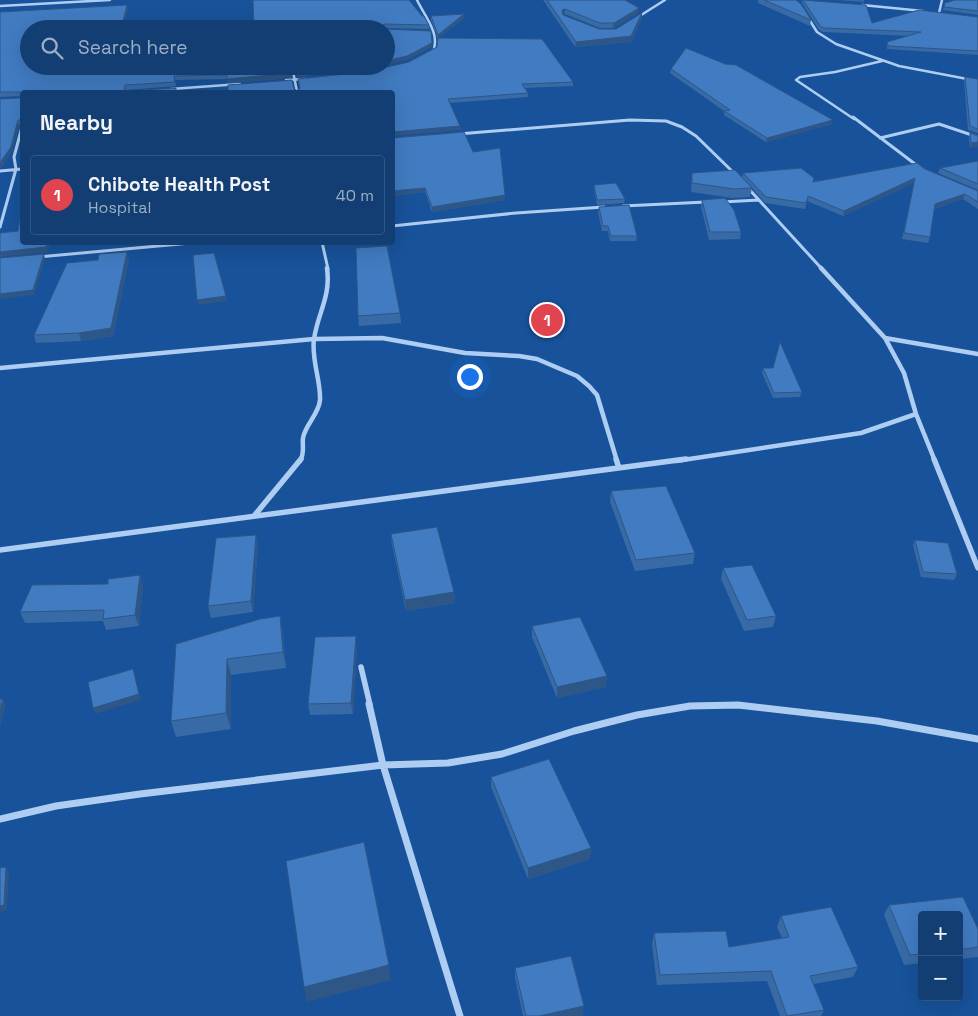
<!DOCTYPE html>
<html lang="en">
<head>
<meta charset="utf-8">
<style>
  :root { --surface:#123e74; --page:#1b4579; --text:#f1f3f6; --muted:#9caec5; --line:#315786; --accent:#8bbbb9 }
  body { margin:0; font-family:"Space Grotesk",sans-serif; background:var(--page); color:var(--text) }
  .controls { position:absolute; right:15px; bottom:15px; display:grid; overflow:hidden; border-radius:5px; box-shadow:0 5px 20px #0002 }
  .controls button { width:45px; height:45px; display:grid; place-items:center; padding:0; border:0; border-bottom:1px solid var(--line); background:var(--surface); color:var(--text); font:25px sans-serif }
  .you { position:absolute; left:469px; top:376px; width:18px; height:18px; margin:-12px; border:4px solid #fff; border-radius:50%; background:#1a73e8; box-shadow:0 0 0 8px #1a73e833 }
  .badge { display:grid; place-items:center; width:32px; height:32px; border-radius:50%; background:var(--accent); color:#fff; font-size:16px; font-weight:700 }
  .pin { position:absolute; translate:-50% -50%; border:2px solid #fff; box-shadow:0 1px 5px #0006 }
  .list { margin:0; padding:0; list-style:none }
  h2 { display:flex; justify-content:space-between; align-items:center; height:65px; margin:0; padding:0 20px; font-size:21px }
  h2 small { font-size:16px; font-weight:400; color:var(--muted) }
  .list li { display:grid; grid-template-columns:32px 1fr auto; gap:15px; align-items:center; box-sizing:border-box; height:80px; margin:0 10px 10px; padding:0 10px; border:1px solid var(--line); border-radius:5px }
  .list b { display:block; font-size:19px; white-space:nowrap }
  .list p { margin:0; font-size:16px; white-space:nowrap; color:var(--muted) }
  .list em { font-size:16px; font-style:normal; color:var(--muted) }
  .icon { flex:none; width:28px; height:28px; fill:none; stroke:currentColor; stroke-width:2; stroke-linecap:round; stroke-linejoin:round }
  .map { position:relative; flex:none; width:978px; height:1016px; overflow:hidden }
  .search { position:absolute; background:var(--surface); box-shadow:0 5px 20px #0002; left:20px; top:20px; width:375px; height:55px; display:flex; align-items:center; gap:12px; box-sizing:border-box; padding:0 18px; border-radius:28px; color:var(--muted); font-size:19px }
  .panel { position:absolute; background:var(--surface); box-shadow:0 5px 20px #0002; left:20px; top:90px; width:375px; height:155px; border-radius:5px }
  .map>svg:first-child { display:block }
</style>
</head>
<body>
<div class="map">
<svg width="978" height="1016" viewBox="0 0 978 1016">
  <rect width="100%" height="100%" fill="#18529a"/>
  <g fill="none" stroke-linecap="round" stroke-linejoin="round">
    <!-- street-far4 -->
    <path stroke="#aecdf2" stroke-width="2.5" d="M 417,0 C 425,17 442,35 432,54
      M 794,0 L 802,8 L 817,32 L 836,44 L 899,66 L 978,81
      M 862,5 L 923,11
      M 0,6 L 110,0
      M 939,13 L 942,0
      M 638,17 L 665,0
      M 292,66 L 297,92
      M 286,80 L 305,79
      M 171,89 L 240,84
      M 854,119 L 796,80 L 800,77 L 835,72 L 882,61"/>
    <!-- street-far3 -->
    <path stroke="#aecdf2" stroke-width="3" d="M 853,117 L 919,167
      M 458,134 L 630,120 L 666,121 L 682,127 L 696,136 L 735,174
      M 880,138 L 939,124 L 978,137
      M 0,171 L 22,169
      M 747,187 L 822,269
      M 722,202 L 759,200
      M 623,206 L 706,202
      M 392,226 L 516,213 L 604,207
      M 0,227 L 16,169 L 14,157 L 22,127
      M 322,242 L 328,269
      M 38,257 L 202,242"/>
    <!-- street-far2 -->
    <path stroke="#aecdf2" stroke-width="4.5" d="M 821,268 L 885,338 L 904,373 L 916,414 L 935,461
      M 885,338 L 978,354
      M 0,368 L 314,339 L 382,338 L 465,353 L 519,356 L 537,359 L 577,376 L 589,386 L 597,395 L 617,461
      M 300,461 C 305,453 302,446 303,438 C 305,425 319,414 320,400 C 321,381 311,359 314,339 C 318,312 331,297 327,268
      M 676,461 L 861,433 L 916,414"/>
    <!-- street-far1 -->
    <path stroke="#aecdf2" stroke-width="5.5" d="M 616,459 L 619,468
      M 934,459 L 978,568
      M 254,516 L 301,459
      M 0,550 L 686,459
      M 361,667 L 370,705"/>
    <!-- street -->
    <path stroke="#aecdf2" stroke-width="7" d="M 369,704 L 383,765 L 460,1016
      M 0,819 L 56,806 L 140,794 L 383,765 L 448,763 L 502,754 L 574,731 L 637,715 L 690,706 L 738,705 L 877,721 L 978,739"/>
  </g>
  <!-- wall -->
  <path fill="#386aa6" d="M 253,0 L 429,25 L 429,29 L 384,28 Z
    M 543,0 L 625,0 L 638,13 L 613,28 L 600,28 L 565,14 L 563,15 L 599,29 L 616,29 L 642,13 L 642,18 L 631,42 L 575,47 Z
    M 758,0 L 796,0 L 811,20 L 810,26 L 758,3 Z
    M 802,0 L 872,23 L 978,17 L 978,55 L 887,49 L 887,42 L 909,36 L 823,32 L 819,30 L 802,3 Z
    M 838,0 L 864,0 L 864,2 Z
    M 978,0 L 978,15 L 943,10 L 945,3 Z
    M 128,9 L 29,66 L 291,78 L 228,83 L 227,79 L 175,80 L 176,86 L 126,90 L 127,91 L 176,92 L 22,92 L 22,125 L 19,125 L 12,151 L 2,167 L 0,168 L 0,99 L 21,98 L 22,96 L 0,97 L 0,12 Z
    M 464,14 L 464,18 L 439,38 L 573,82 L 573,86 L 524,88 L 528,93 L 528,97 L 450,103 L 460,126 L 461,130 L 228,92 L 294,89 L 298,91 L 364,72 L 409,62 L 437,47 L 438,39 L 431,20 L 431,16 Z
    M 671,69 L 832,124 L 766,142 L 724,115 L 724,111 L 670,73 Z
    M 965,77 L 978,79 L 978,133 L 968,130 L 964,82 Z
    M 970,133 L 978,136 L 978,146 L 970,148 L 969,138 Z
    M 473,152 L 505,195 L 504,200 L 432,212 L 425,192 L 392,196 Z
    M 978,161 L 978,190 L 938,173 L 940,168 Z
    M 925,169 L 978,191 L 978,209 L 963,199 L 934,209 L 930,237 L 928,243 L 902,239 L 914,183 L 843,216 L 807,201 L 805,209 L 765,203 L 752,188 L 750,197 L 732,198 L 691,192 L 692,173 L 742,178 L 743,173 L 813,181 Z
    M 594,185 L 625,199 L 624,203 L 597,205 L 594,190 Z
    M 702,200 L 741,232 L 740,239 L 709,240 L 701,207 Z
    M 599,207 L 637,236 L 636,241 L 610,241 L 608,231 L 602,231 L 598,212 Z
    M 129,259 L 113,336 L 81,341 L 36,343 L 34,335 Z
    M 400,313 L 401,323 L 359,326 L 358,316 Z
    M 763,368 L 773,368 L 802,392 L 800,397 L 773,398 L 762,373 Z
    M 611,491 L 695,553 L 693,564 L 635,571 L 610,502 Z
    M 391,534 L 454,592 L 455,603 L 406,611 L 392,545 Z
    M 256,535 L 258,546 L 253,612 L 211,618 L 208,606 Z
    M 915,540 L 957,574 L 954,580 L 921,577 L 913,545 Z
    M 723,568 L 776,616 L 773,627 L 744,631 L 721,579 Z
    M 140,575 L 143,586 L 139,626 L 106,630 L 103,621 L 25,623 L 20,612 L 108,584 Z
    M 280,616 L 283,633 L 286,668 L 231,675 L 231,729 L 176,737 L 171,721 L 176,644 Z
    M 532,626 L 606,687 L 557,698 L 532,637 Z
    M 357,647 L 353,714 L 310,715 L 308,704 Z
    M 491,777 L 591,848 L 590,859 L 528,879 L 491,787 Z
    M 963,897 L 978,929 L 978,957 L 959,959 L 959,915 L 922,915 L 922,963 L 904,965 L 884,915 L 889,905 Z
    M 781,916 L 858,967 L 853,977 L 814,984 L 824,1010 L 821,1016 L 780,1016 L 767,981 L 657,985 L 652,944 L 654,933 L 729,947 L 782,938 L 777,927 Z
    M 515,968 L 583,1016 L 523,1016 L 515,978 Z"/>
  <!-- shaded-wall -->
  <path fill="#2e5687" d="M 127,5 L 128,9 L 123,29 L 121,29 Z
    M 639,8 L 638,13 L 613,28 L 614,23 Z
    M 565,9 L 565,14 L 561,15 L 562,10 Z
    M 642,13 L 642,18 L 631,42 L 575,47 L 576,42 L 631,36 Z
    M 464,14 L 464,18 L 438,39 L 438,35 Z
    M 432,43 L 432,47 L 407,60 L 386,65 L 386,61 Z
    M 353,66 L 383,66 L 378,68 L 297,77 L 297,73 Z
    M 291,73 L 291,78 L 228,83 L 227,79 Z
    M 18,120 L 19,125 L 12,151 L 2,167 L 0,168 L 0,163 Z
    M 833,120 L 832,124 L 766,142 L 767,138 Z
    M 460,126 L 461,130 L 392,136 L 392,132 Z
    M 978,142 L 978,146 L 970,148 L 971,143 Z
    M 915,178 L 914,183 L 843,216 L 844,211 Z
    M 425,188 L 425,192 L 392,196 L 392,191 Z
    M 965,194 L 963,199 L 933,209 L 935,204 Z
    M 505,195 L 504,200 L 432,212 L 432,207 Z
    M 48,242 L 51,242 L 48,252 L 0,257 L 0,252 Z
    M 127,252 L 129,259 L 113,336 L 81,341 L 79,333 Z
    M 44,254 L 45,259 L 34,295 L 0,299 L 0,294 Z
    M 226,296 L 227,301 L 198,305 L 197,300 Z
    M 256,535 L 258,546 L 253,612 L 251,601 Z
    M 140,575 L 143,586 L 139,626 L 135,615 Z
    M 454,592 L 455,603 L 406,611 L 405,600 Z
    M 280,616 L 283,633 L 286,668 L 283,652 Z
    M 356,636 L 357,647 L 353,714 L 351,703 Z
    M 227,659 L 231,675 L 231,729 L 226,713 Z
    M 133,669 L 141,700 L 95,714 L 93,708 Z
    M 607,676 L 606,687 L 557,698 L 557,687 Z
    M 3,699 L 6,704 L 0,728 L 0,711 Z
    M 591,848 L 590,859 L 528,879 L 528,868 Z
    M 6,867 L 9,872 L 7,910 L 0,912 L 0,906 Z
    M 389,965 L 391,980 L 307,1002 L 304,987 Z
    M 584,1006 L 583,1016 L 539,1016 Z"/>
  <!-- building -->
  <path fill="#417bc1" stroke="#2e5687" d="M 253,0 L 409,0 L 422,16 L 424,16 L 429,25 L 384,24 L 383,27 L 385,29 L 254,29 Z
    M 547,0 L 625,0 L 639,8 L 614,23 L 600,23 L 565,9 L 562,10 L 563,15 L 599,29 L 616,29 L 642,13 L 631,36 L 576,42 Z
    M 764,0 L 796,0 L 801,4 L 811,20 Z
    M 803,0 L 866,5 L 872,23 L 919,10 L 978,17 L 978,51 L 888,46 L 887,42 L 921,32 L 824,28 L 820,26 Z
    M 955,0 L 978,0 L 978,11 L 944,7 L 945,3 Z
    M 127,5 L 121,29 L 29,29 L 29,66 L 289,66 L 291,73 L 227,79 L 227,75 L 174,76 L 175,82 L 125,85 L 124,89 L 127,91 L 176,88 L 176,92 L 22,92 L 22,94 L 21,92 L 0,92 L 0,12 Z
    M 464,14 L 438,35 L 431,16 Z
    M 386,29 L 431,31 L 432,43 L 407,56 L 386,61 Z
    M 438,38 L 542,39 L 573,82 L 522,84 L 528,93 L 448,99 L 460,126 L 392,132 L 392,92 L 228,92 L 228,85 L 292,80 L 294,89 L 298,91 L 300,88 L 298,79 L 364,72 L 409,62 L 437,47 Z
    M 686,48 L 725,64 L 736,65 L 833,120 L 767,138 L 724,111 L 730,110 L 671,69 Z
    M 296,66 L 353,66 L 297,73 Z
    M 965,77 L 978,79 L 978,129 L 970,126 Z
    M 22,96 L 22,120 L 18,120 L 11,147 L 0,163 L 0,99 L 21,98 Z
    M 464,132 L 473,152 L 500,148 L 505,195 L 432,207 L 425,188 L 392,191 L 392,138 Z
    M 970,133 L 978,136 L 978,142 L 971,143 Z
    M 978,161 L 978,184 L 940,168 Z
    M 917,163 L 925,169 L 978,191 L 978,202 L 965,194 L 935,204 L 930,237 L 904,233 L 915,178 L 844,211 L 808,196 L 806,203 L 766,197 L 743,173 L 801,168 L 814,178 L 813,182 Z
    M 735,170 L 752,188 L 734,189 L 692,183 L 692,173 Z
    M 616,183 L 625,199 L 597,200 L 594,185 Z
    M 725,198 L 734,210 L 741,232 L 710,232 L 702,200 Z
    M 22,204 L 22,242 L 48,242 L 46,247 L 0,252 L 0,233 L 18,231 Z
    M 629,205 L 637,236 L 611,236 L 608,226 L 603,226 L 599,207 Z
    M 387,246 L 400,313 L 358,316 L 356,248 Z
    M 127,252 L 111,328 L 79,333 L 34,335 L 67,263 L 98,260 L 99,254 Z
    M 214,253 L 226,296 L 197,300 L 193,255 Z
    M 44,254 L 33,290 L 0,294 L 0,258 Z
    M 780,342 L 802,392 L 774,393 L 763,368 L 773,368 Z
    M 666,486 L 695,553 L 636,560 L 611,491 Z
    M 437,527 L 454,592 L 405,600 L 391,534 Z
    M 256,535 L 251,601 L 208,606 L 216,538 Z
    M 915,540 L 948,543 L 957,574 L 923,572 Z
    M 752,565 L 776,616 L 747,620 L 723,568 Z
    M 140,575 L 135,615 L 103,619 L 104,610 L 20,612 L 32,585 L 108,584 L 108,579 Z
    M 280,616 L 283,652 L 227,659 L 226,713 L 171,721 L 176,644 L 260,619 Z
    M 580,617 L 607,676 L 557,687 L 532,626 Z
    M 356,636 L 351,703 L 308,704 L 315,637 Z
    M 133,669 L 139,694 L 93,708 L 88,682 Z
    M 0,699 L 3,699 L 0,711 Z
    M 549,759 L 591,848 L 528,868 L 491,777 Z
    M 364,842 L 389,965 L 304,987 L 286,861 Z
    M 6,867 L 4,905 L 0,906 L 0,868 Z
    M 963,897 L 978,929 L 978,947 L 959,950 L 959,915 L 922,915 L 922,954 L 910,955 L 889,905 Z
    M 831,907 L 858,967 L 810,976 L 824,1010 L 787,1016 L 771,971 L 660,975 L 654,933 L 726,931 L 729,947 L 789,937 L 781,916 Z
    M 571,956 L 584,1006 L 539,1016 L 526,1016 L 515,968 Z"/>
</svg>
<div class="controls">
<button>+</button>
<button>−</button>
</div>
<div class="you"></div>
<div class="pin badge" style="left:547px;top:320px;background:#e0444e">1</div>
<div class="search"><svg class="icon" aria-label="search" viewBox="0 0 24 24"><circle cx="10" cy="10" r="6"/><path d="M15 15l6 6"/></svg>Search here</div>
<section class="panel">
<h2>Nearby<small></small></h2>
<ul class="list">
<li><span class="badge" style="background:#e0444e">1</span><div><b>Chibote Health Post</b><p>Hospital</p></div><em>40 m</em></li>
</ul>
</section>
</div>
</body>
</html>
